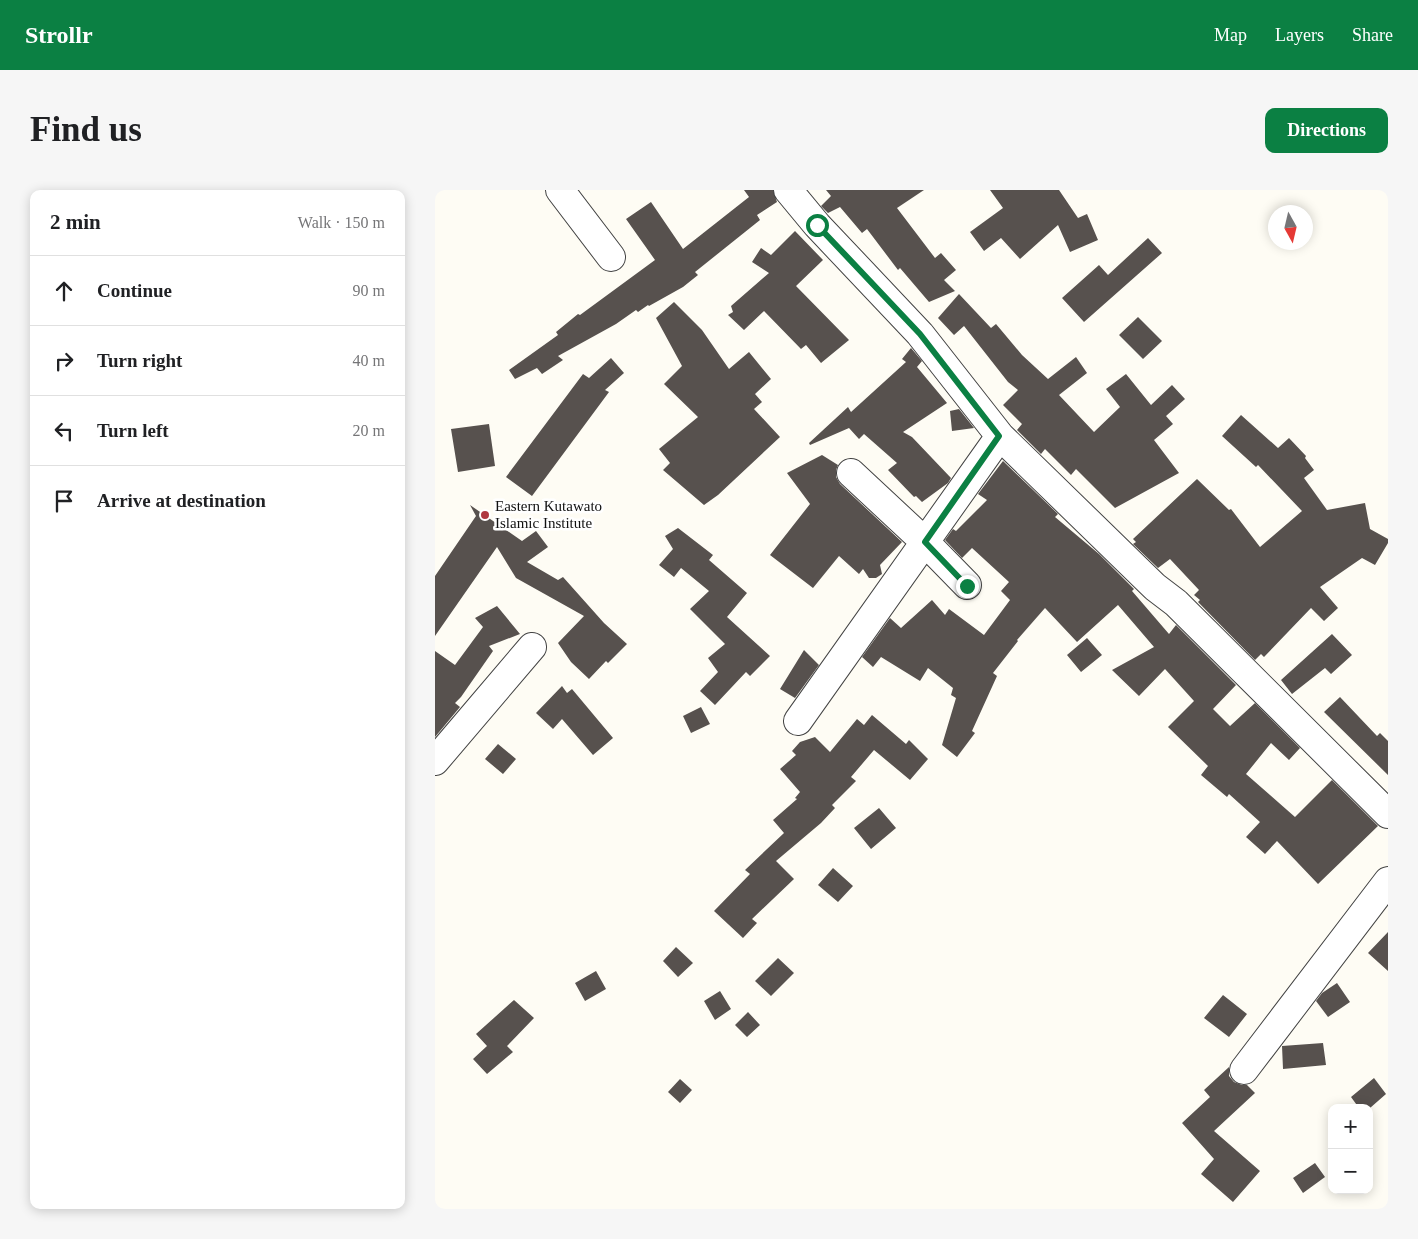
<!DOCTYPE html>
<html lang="en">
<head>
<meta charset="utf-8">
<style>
  :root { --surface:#fff; --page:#f6f6f6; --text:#202124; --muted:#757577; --line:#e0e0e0; --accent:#0b8043 }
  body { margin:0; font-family:"Times New Roman",serif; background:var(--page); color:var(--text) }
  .controls { position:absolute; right:15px; bottom:15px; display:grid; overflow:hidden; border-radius:10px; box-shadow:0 2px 12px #0003 }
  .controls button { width:45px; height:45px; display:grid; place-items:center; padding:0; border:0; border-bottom:1px solid var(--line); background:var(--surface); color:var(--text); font:25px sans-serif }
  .compass { position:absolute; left:833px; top:15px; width:45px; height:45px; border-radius:50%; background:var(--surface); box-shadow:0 2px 12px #0003; rotate:172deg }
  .stop { position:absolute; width:15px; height:15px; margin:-11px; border:4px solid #0b8043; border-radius:50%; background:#fff }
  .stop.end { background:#0b8043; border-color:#fff; box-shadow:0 1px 5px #0008 }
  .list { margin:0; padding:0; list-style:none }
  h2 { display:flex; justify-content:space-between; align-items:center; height:65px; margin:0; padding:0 20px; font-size:21px }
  h2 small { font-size:16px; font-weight:400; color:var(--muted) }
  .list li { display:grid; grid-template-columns:32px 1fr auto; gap:15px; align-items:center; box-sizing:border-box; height:70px; padding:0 20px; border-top:1px solid var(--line) }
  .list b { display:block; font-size:19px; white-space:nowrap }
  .list em { font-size:16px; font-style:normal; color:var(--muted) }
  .icon { flex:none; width:28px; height:28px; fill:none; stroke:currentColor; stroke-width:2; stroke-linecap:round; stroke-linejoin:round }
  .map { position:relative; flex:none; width:953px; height:1019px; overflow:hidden; border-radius:10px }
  header { display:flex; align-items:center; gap:30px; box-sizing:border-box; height:70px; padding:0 25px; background:var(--accent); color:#fff }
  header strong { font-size:24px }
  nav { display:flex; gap:28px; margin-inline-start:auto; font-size:18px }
  .intro { display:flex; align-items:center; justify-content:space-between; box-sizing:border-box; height:120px; padding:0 30px }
  h1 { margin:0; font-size:35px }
  .button { padding:12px 22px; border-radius:10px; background:var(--accent); color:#fff; font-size:18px; font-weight:700 }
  main { display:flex; gap:30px; padding:0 30px }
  aside { flex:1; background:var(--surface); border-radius:10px; box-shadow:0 2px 12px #0003 }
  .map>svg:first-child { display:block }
</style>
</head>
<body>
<header>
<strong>Strollr</strong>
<nav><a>Map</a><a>Layers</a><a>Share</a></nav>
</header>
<div class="intro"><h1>Find us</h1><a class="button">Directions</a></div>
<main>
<aside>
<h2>2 min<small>Walk · 150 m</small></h2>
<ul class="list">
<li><svg class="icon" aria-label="ahead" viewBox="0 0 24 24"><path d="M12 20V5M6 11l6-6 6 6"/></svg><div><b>Continue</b></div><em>90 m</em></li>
<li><svg class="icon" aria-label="right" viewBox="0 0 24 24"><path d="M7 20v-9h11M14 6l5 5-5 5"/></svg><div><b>Turn right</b></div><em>40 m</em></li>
<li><svg class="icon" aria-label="left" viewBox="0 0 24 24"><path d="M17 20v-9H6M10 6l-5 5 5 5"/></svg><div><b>Turn left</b></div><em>20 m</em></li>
<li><svg class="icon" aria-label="arrive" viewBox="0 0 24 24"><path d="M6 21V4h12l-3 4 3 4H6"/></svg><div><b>Arrive at destination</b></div></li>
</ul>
</aside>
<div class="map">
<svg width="953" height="1019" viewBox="0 0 953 1019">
  <rect width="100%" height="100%" fill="#fefcf4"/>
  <!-- building -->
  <path fill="#57514e" d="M 309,0 L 338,0 L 342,12 L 322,25 L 325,30 L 260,82 L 263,85 L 248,97 L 214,116 L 213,115 L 203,122 L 201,120 L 181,134 L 123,166 L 128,170 L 107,184 L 102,178 L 80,189 L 74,180 L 123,145 L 121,142 L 143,124 L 145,125 L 220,70 L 191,29 L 216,12 L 248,59 L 314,7 Z
    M 391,0 L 489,0 L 462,18 L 500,68 L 506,63 L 521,80 L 509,90 L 520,101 L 494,112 L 465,78 L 463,80 L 432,39 L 427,43 L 405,17 L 393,23 L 386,16 L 396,6 Z
    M 555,0 L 624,0 L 643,28 L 652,24 L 663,50 L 635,62 L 623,35 L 585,69 L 566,48 L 549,61 L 535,42 L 568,18 Z
    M 360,41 L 388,70 L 361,96 L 414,150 L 386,173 L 371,155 L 366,159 L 329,121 L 309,140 L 293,125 L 298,122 L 296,116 L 334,83 L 317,72 L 326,58 L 336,65 Z
    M 713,48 L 727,63 L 649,132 L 627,108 L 664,75 L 673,85 Z
    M 524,104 L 556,138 L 561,134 L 587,165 L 613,189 L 641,167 L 652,183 L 624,205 L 659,242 L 685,217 L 671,199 L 691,184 L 716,215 L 737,195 L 750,209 L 731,226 L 738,234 L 719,250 L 744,283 L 680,318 L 641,279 L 636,285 L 610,259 L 606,264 L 582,240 L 587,234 L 568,215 L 583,200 L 573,192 L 529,136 L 519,145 L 503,128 Z
    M 239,112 L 267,140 L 294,179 L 314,162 L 336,189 L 320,204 L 327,212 L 319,219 L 345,247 L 283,305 L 269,315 L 228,280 L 235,273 L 224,259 L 263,227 L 229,194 L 247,176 L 221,128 Z
    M 703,127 L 727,151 L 708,169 L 684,145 Z
    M 476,158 L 487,171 L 482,177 L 512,213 L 468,242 L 477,247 L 516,288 L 513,293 L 487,312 L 481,306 L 479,307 L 453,280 L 462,273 L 429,244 L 424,249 L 414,238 L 375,255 L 374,253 L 413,217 L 416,222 L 471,172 L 467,169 Z
    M 176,168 L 189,183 L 170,200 L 174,202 L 97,306 L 71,287 L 148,184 L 154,188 Z
    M 524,219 L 539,238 L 517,241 L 515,221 Z
    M 806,225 L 843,258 L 854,248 L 871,266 L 870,268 L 879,280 L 869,288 L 892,320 L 930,313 L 935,339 L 953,349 L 953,353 L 940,375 L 927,368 L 885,397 L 903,418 L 889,431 L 876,418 L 829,467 L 826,464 L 820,470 L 763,412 L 765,410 L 759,405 L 764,400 L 735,369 L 723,378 L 698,354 L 701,352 L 698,349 L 762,289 L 794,320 L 796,319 L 825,357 L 867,321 L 823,275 L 821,277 L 787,246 Z
    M 54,234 L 60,276 L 23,282 L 16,239 Z
    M 387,265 L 403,275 L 401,280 L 401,287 L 405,294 L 467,352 L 445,375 L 447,384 L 441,388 L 434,388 L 428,379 L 424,384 L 404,366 L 378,398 L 335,365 L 375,314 L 352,283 Z
    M 568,271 L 623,324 L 620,327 L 664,364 L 699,399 L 697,401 L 734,444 L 741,435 L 801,495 L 778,519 L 795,536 L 820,513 L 865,558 L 854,570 L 836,553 L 811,584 L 860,627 L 897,590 L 943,636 L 883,694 L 842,651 L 830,664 L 811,647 L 825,632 L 794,604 L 792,607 L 766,585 L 773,576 L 733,537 L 759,511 L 730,479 L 704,506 L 677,480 L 719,457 L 683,415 L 642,452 L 610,418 L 582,450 L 583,451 L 558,483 L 562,486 L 537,541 L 540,543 L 522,567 L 507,555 L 521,508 L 516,505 L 518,498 L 493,478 L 485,491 L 446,467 L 438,477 L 427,467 L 455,428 L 466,438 L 497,410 L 510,425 L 514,419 L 549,445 L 575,410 L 566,401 L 574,392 L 537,358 L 527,368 L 510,350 L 518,339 L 521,341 L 552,310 L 543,304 Z
    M 35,315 L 87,351 L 101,341 L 113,357 L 92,372 L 123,390 L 128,387 L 169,433 L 192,454 L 173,473 L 171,471 L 154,489 L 136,472 L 123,453 L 149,426 L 81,388 L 62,357 L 0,446 L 0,386 L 41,326 Z
    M 243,338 L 278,365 L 274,370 L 312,403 L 292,427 L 335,466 L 315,486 L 311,482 L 280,515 L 265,501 L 283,482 L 273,468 L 290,454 L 255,419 L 274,401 L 246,378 L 239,387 L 224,375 L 238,359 L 230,346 Z
    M 62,416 L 85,444 L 54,456 L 58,461 L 26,507 L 20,513 L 25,517 L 0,547 L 0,461 L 20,475 L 48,437 L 40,428 Z
    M 897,444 L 917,465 L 896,484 L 890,478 L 857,504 L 846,490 Z
    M 652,448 L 667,465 L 646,482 L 632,465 Z
    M 369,460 L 384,475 L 360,508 L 345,499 Z
    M 127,496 L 132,503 L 137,499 L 178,548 L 158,565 L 127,529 L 118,539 L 101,523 Z
    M 905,507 L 942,546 L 945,543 L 953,551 L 953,585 L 889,522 Z
    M 266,517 L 275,534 L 256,543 L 248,526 Z
    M 437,525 L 471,554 L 474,550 L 493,569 L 475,590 L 439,560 L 416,587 L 421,591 L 397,615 L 400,618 L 386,633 L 341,671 L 359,689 L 317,729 L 322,733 L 308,748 L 279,721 L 315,684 L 310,680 L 349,643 L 338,630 L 362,609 L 360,608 L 365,602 L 345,579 L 361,565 L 357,561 L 365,552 L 380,547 L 395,562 L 422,529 L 429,535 Z
    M 63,554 L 81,569 L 68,584 L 50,569 Z
    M 444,618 L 461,638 L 436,659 L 419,638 Z
    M 398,678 L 418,696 L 403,712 L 383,695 Z
    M 953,742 L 953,781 L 933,763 Z
    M 241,757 L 258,773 L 243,787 L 228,771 Z
    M 343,768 L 359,783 L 336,806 L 320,791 Z
    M 161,781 L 171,799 L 150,811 L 140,793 Z
    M 902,793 L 915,812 L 893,827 L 881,811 L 887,803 Z
    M 285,801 L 296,819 L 280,830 L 269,811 Z
    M 788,805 L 812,824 L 794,847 L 769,828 Z
    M 79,810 L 99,828 L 72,856 L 78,862 L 52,884 L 38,869 L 52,856 L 41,844 Z
    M 313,822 L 325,835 L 312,847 L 300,835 Z
    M 888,853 L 891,875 L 848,879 L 847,856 Z
    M 794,877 L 794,886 L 799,892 L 807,895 L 812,895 L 820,903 L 779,941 L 825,981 L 798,1012 L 766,984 L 779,969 L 747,933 L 775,907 L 769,900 Z
    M 939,888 L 951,904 L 935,918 L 924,918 L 916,907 Z
    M 245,889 L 257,900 L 245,913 L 233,902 Z
    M 880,973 L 890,987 L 868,1003 L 858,988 Z"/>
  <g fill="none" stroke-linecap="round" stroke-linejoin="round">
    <!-- minor casing -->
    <g stroke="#434343" stroke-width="30">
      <path id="minor" d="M 125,0 L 176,67
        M 353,0 L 382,35 L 485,144 L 565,246 L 720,397 L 741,413 L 953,624
        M 416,283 L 490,352 L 532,395
        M 363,531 L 565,246
        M 0,571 L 97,457
        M 809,880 L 953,691"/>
    </g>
    <!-- minor -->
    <use href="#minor" stroke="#fff" stroke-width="28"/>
  </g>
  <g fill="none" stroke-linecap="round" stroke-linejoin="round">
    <!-- route -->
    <path stroke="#0b8043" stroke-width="6" d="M 382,35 L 485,144 L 564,246 L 490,352 L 532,396"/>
  </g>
  <!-- markers -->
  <circle fill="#af3841" stroke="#fff" stroke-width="2" cx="50" cy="325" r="5"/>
  <g text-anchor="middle" stroke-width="5" stroke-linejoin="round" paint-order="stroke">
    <!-- poi labels -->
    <g font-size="15" fill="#101010" stroke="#fff" text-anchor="start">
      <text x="60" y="321">Eastern Kutawato<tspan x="60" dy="17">Islamic Institute</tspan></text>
    </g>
  </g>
</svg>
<div class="controls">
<button>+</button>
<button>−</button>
</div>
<svg class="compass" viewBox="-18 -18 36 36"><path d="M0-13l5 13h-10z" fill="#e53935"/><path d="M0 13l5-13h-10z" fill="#757577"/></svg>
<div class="stop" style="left:382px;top:35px"></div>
<div class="stop end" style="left:532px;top:396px"></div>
</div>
</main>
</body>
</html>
